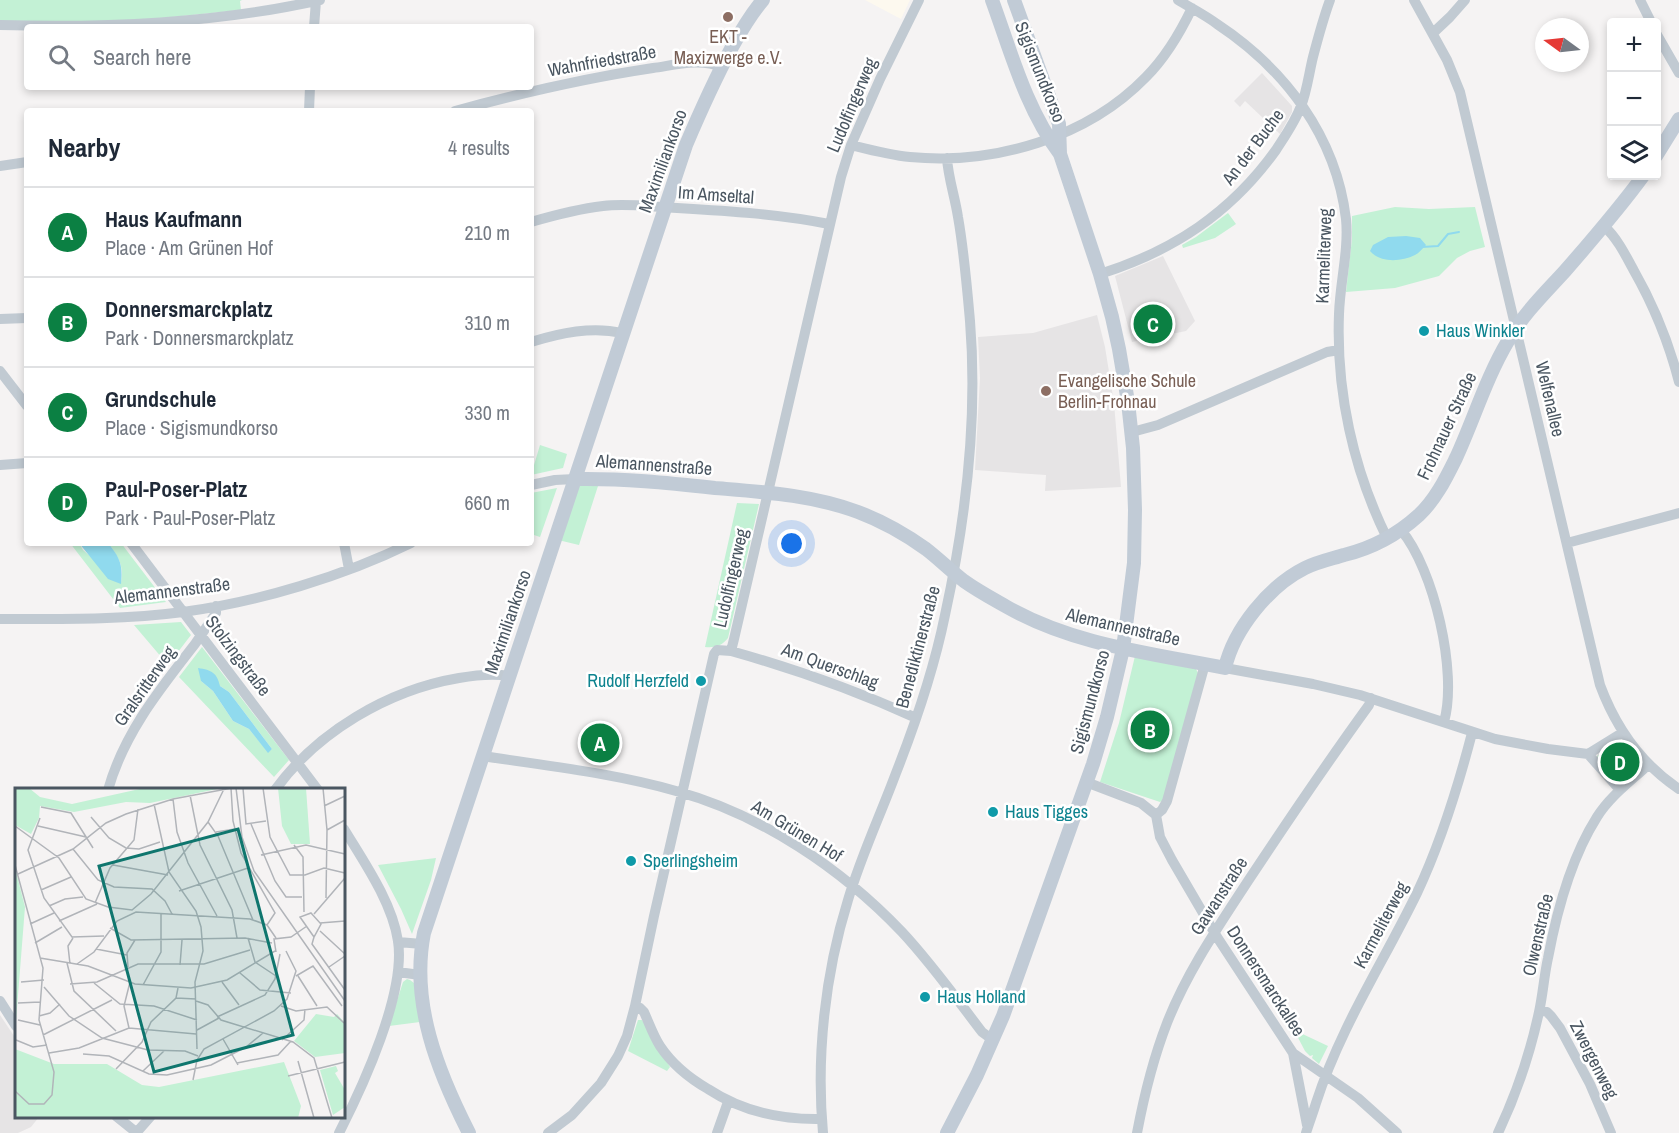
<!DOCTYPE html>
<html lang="en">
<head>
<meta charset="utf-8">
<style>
  :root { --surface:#fff; --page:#f6f6f7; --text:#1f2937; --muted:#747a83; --line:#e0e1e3; --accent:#0b8043 }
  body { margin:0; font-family:"Archivo Narrow",sans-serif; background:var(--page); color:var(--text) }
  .controls { position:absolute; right:18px; top:18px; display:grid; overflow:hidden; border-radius:6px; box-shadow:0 3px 9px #0003 }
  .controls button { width:54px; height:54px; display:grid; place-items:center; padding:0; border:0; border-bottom:2px solid var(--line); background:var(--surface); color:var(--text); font:30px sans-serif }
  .compass { position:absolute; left:1535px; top:18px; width:54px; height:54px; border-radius:50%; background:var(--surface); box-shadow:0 3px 9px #0003; rotate:285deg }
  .you { position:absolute; left:792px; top:544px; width:21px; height:21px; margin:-15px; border:4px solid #fff; border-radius:50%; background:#1a73e8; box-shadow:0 0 0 9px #1a73e833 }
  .badge { display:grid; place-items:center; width:39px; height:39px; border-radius:50%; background:var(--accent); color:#fff; font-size:20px; font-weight:700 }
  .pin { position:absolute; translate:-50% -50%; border:3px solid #fff; box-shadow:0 2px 6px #0006 }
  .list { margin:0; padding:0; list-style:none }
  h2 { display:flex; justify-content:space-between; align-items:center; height:78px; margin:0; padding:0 24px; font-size:26px }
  h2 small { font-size:20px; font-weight:400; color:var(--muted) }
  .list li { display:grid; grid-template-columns:39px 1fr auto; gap:18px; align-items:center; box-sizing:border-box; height:90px; padding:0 24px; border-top:2px solid var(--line) }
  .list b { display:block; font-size:22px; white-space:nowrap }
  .list p { margin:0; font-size:20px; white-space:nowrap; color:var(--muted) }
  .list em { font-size:20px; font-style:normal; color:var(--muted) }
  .icon { flex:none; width:33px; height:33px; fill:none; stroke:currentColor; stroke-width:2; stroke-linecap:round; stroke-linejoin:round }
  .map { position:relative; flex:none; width:1679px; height:1133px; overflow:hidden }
  .search { position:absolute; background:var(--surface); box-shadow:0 3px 9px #0003; left:24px; top:24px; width:510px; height:66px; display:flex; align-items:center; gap:15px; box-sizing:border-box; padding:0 21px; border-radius:6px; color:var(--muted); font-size:22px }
  .panel { position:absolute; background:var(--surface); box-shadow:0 3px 9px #0003; left:24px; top:108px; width:510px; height:438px; border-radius:6px }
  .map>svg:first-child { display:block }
</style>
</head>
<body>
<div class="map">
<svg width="1679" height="1133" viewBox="0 0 1679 1133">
  <rect width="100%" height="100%" fill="#f5f3f3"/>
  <!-- commercial -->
  <path fill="#fdf9ef" d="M 865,0 L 910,0 L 901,19 Z"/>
  <!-- education -->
  <path fill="#e6e4e5" d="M 1262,73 L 1292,106 L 1292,112 L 1280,134 L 1245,101 L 1240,107 L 1234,101 Z
    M 1163,256 L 1195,321 L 1186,331 L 1132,342 L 1115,276 Z
    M 1097,315 L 1105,347 L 1114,403 L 1121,487 L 1045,491 L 1046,475 L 975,470 L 980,378 L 978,337 L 1033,333 Z
    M 0,1015 L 16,1039 L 16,1116 L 39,1117 L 31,1127 L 18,1133 L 0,1133 Z"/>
  <!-- green -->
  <path fill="#c3f1d5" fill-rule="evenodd" d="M 0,0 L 242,0 L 240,1 L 241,10 L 133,21 L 0,22 Z
    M 1395,207 L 1429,209 L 1475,207 L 1485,247 L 1470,251 L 1457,258 L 1439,276 L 1395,288 L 1346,292 L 1352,239 L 1352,216 Z
    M 1228,213 L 1236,224 L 1215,238 L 1183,248 L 1182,245 L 1196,237 Z
    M 540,445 L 567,454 L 563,468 L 531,475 Z
    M 578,486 L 598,486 L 579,545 L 558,540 Z
    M 557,488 L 540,537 L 531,534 L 531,493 Z
    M 737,503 L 759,504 L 728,638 C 722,646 714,648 705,647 Z
    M 70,543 L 79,543 L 83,550 L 121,583 C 124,565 119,558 108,543 L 121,543 L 166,602 L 120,608 Z
    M 181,622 L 191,635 L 168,665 L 134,625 Z
    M 202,647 L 289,760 L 274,777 L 179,677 ZM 201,681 L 220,686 L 229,692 L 272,749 L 268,752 L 249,729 L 233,721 L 213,691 Z
    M 1135,656 L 1195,667 L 1198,673 L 1163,800 L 1160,802 L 1100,782 L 1119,723 Z
    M 1618,742 L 1623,742 L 1639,763 L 1639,766 L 1621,782 L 1619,782 L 1597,757 L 1598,755 Z
    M 436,858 L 431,880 L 412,934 L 401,909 L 378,865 Z
    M 407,979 L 410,980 L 414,983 L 420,1022 L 389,1026 L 403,982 Z
    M 638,1020 L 642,1020 L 670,1067 L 667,1071 L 628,1051 Z
    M 1294,1030 L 1328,1046 L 1319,1064 L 1312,1058 L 1313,1055 L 1310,1056 L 1305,1051 Z"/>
  <!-- water -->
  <path fill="#90daee" d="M 1406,236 L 1420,238 L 1426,245 C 1422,249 1419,253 1415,255 C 1401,262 1380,263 1370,251 L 1373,245 L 1388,237 Z
    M 79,543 L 108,543 C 120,558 123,564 121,584 L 108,579 Z
    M 198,668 C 212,670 217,673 220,686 L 229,692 L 272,749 L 268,753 L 249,729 L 233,721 L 213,691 L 201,681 Z"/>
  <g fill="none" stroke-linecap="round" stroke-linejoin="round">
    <!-- stream -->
    <path stroke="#90daee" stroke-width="2" d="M 1422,247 L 1438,246 L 1448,234 L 1459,232"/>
    <!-- street -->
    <path stroke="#c1cad2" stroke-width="10" d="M 1178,0 C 1191,8 1205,15 1217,24 C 1285,69 1336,136 1346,219 C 1349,250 1340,282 1339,314 C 1336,391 1353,469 1387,538
      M 1414,0 L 1447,60 L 1460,92 L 1600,685 C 1616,728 1640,763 1679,789
      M 1640,0 L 1651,22
      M 0,25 C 105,28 218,23 320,0
      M 314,27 L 316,1
      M 1433,33 L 1450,17 L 1465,0
      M 1656,33 L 1679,73
      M 309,111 L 310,87
      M 455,111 C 521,93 586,78 653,68 C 675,65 701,58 721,67
      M 851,145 C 871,150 890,155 910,157 C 994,165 1087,138 1146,77 C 1166,57 1180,33 1192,8
      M 0,166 L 27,162
      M 531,222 C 555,215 578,209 603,206 C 628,203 652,207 677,208 C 728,211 779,214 829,224
      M 1604,226 C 1617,238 1625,254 1633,269 C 1653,304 1669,343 1679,382
      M 1100,274 C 1173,251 1231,213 1276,150 C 1285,136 1295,122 1301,106 C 1307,91 1309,73 1313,57 C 1318,38 1323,19 1330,0
      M 0,319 L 27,318
      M 531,342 C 560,333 592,326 622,333
      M 0,371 L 27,406
      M 1132,432 L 1158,425 L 1327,352 L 1339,350
      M 0,465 L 27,463
      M 531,485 L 555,480 L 575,479
      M 1401,530 C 1434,569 1458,673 1444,722
      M 131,543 L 318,790
      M 344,543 L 349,569
      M 1567,543 L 1679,513
      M 0,619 C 61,619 123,620 183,612 C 258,602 344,576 411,543
      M 731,651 C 795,669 855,690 916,718
      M 1225,668 L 1313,684 L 1360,695 L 1495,739 L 1548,749 L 1588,754
      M 1588,754 L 1620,790
      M 1588,754 L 1622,733
      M 483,756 C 547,766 613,773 676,791 C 762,815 841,868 902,932 C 931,963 956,998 982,1032 L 993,1040
      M 1086,782 L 1141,803 L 1156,815 L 1160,837 L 1172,860 L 1217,937 L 1293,1053 L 1358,1098 L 1397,1133
      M 108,790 C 124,733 160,689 195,644 C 202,634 209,623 216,613 L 216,606
      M 275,790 C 317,732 388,690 459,678 C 476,675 492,673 509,676
      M 1156,815 L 1162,810 L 1167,801 L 1205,664
      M 398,942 L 422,944
      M 398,972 L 420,975
      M 0,1001 L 16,1026
      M 635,1006 L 640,1008 L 644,1012 C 649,1023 653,1035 660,1046 C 672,1064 689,1078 708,1089 C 743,1112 780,1120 822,1119
      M 1540,1010 L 1547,1012 L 1551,1016 L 1560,1028 L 1590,1084 L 1611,1133
      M 1293,1053 L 1307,1125
      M 116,1116 L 137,1133
      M 136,1133 L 151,1116
      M 339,1133 C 363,1086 406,993 398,941 C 392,902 364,862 344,829
      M 548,1133 L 572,1115 L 601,1083 L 618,1056 L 627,1036 L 635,1006 L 654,916 L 714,654 L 717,650 L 731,651 L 734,639 L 841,177 L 851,145 L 880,79 L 919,0
      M 717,1133 L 728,1102
      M 823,1133 C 816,1056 825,974 848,900 C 861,856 880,816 896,773 C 916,722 934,669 945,615 C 966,519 978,420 970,321 C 967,287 964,251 958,217 C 955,197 948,177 947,158
      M 1137,1133 C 1144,1096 1153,1059 1167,1023 C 1187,972 1218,927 1248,881 C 1287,822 1327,763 1369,705 L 1371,698
      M 1306,1133 C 1309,1123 1313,1113 1316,1103 C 1340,1028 1383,963 1417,893 C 1441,842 1458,787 1472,733
      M 1498,1133 C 1516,1095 1530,1054 1539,1012 C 1543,994 1544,976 1548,958 C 1557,910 1571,858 1597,817 C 1610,796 1631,781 1648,765"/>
    <!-- secondary -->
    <path stroke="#c1cbd6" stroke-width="14" d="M 992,0 C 1011,52 1026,109 1060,154
      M 1656,156 L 1679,119
      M 575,479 C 621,478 669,483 715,488 C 763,492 813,495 858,512 C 882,521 905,534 926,549 C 939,559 951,571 964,581 C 978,591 993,599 1007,607 C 1074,645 1150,653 1225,668 C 1234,629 1269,586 1305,568 C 1317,562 1331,559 1344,555 C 1373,548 1397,535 1419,515 C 1436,499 1446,478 1456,458 C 1474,419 1486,378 1508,341 C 1523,314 1545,293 1565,271 C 1592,240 1619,209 1643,176
      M 469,1133 C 438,1072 410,1003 424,933 L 686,145 C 700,112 715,79 732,47 C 741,31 751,14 763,0
      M 947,1133 L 977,1075 L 1003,1016 L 1093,764 L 1107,717 L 1123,649 L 1134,563 L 1135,510 L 1133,448 L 1128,402 L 1119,349 L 1112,317 L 1100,274 L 1060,154 L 1059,124 L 1014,0"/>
  </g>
  <!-- markers -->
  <g fill="#8d6e63" stroke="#fff" stroke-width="2">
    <circle cx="728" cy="17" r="6"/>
    <circle cx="1046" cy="391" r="6"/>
  </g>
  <g fill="#0f9aa8" stroke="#fff" stroke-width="2">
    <circle cx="1424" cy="331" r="6"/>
    <circle cx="701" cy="681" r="6"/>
    <circle cx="993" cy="812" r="6"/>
    <circle cx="631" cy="861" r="6"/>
    <circle cx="925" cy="997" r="6"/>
  </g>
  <g text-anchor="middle" stroke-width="5" stroke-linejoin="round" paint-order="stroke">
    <!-- education labels -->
    <g font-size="18" fill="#785e54" stroke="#fff">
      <text x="728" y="43">EKT -<tspan x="728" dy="21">Maxizwerge e.V.</tspan></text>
      <text x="1058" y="387" text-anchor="start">Evangelische Schule<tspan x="1058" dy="21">Berlin-Frohnau</tspan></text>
    </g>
    <!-- street labels -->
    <g font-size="18" fill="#4a5661" stroke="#fff">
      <text transform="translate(602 61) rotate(-10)" y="6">Wahnfriedstraße</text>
      <text transform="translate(1040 72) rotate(68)" y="6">Sigismundkorso</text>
      <text transform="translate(852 105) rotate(-67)" y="6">Ludolfingerweg</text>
      <text transform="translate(1253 147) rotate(-53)" y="6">An der Buche</text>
      <text transform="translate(663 161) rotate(-70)" y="6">Maximiliankorso</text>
      <text transform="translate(716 195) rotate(4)" y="6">Im Amseltal</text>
      <text transform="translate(1324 256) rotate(-88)" y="6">Karmeliterweg</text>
      <text transform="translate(1550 399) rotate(77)" y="6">Welfenallee</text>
      <text transform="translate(1447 426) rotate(-65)" y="6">Frohnauer Straße</text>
      <text transform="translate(654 465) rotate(4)" y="6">Alemannenstraße</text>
      <text transform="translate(731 578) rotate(-77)" y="6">Ludolfingerweg</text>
      <text transform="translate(172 591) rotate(-7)" y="6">Alemannenstraße</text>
      <text transform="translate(508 622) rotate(-71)" y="6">Maximiliankorso</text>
      <text transform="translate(1123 627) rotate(13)" y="6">Alemannenstraße</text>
      <text transform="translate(918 647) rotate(-75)" y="6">Benediktinerstraße</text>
      <text transform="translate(238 656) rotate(53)" y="6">Stolzingstraße</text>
      <text transform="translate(830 666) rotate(20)" y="6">Am Querschlag</text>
      <text transform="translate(145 686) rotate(-55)" y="6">Gralsritterweg</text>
      <text transform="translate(1090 702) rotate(-75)" y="6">Sigismundkorso</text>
      <text transform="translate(797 831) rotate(31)" y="6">Am Grünen Hof</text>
      <text transform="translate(1219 896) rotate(-57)" y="6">Gawanstraße</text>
      <text transform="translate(1381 925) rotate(-62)" y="6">Karmeliterweg</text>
      <text transform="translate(1538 935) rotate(-77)" y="6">Olwenstraße</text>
      <text transform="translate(1266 981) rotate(57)" y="6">Donnersmarckallee</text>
      <text transform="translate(1594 1060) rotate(63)" y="6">Zwergenweg</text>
    </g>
    <!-- culture labels -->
    <g font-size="18" fill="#0d838f" stroke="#fff" text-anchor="start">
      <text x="1436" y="337">Haus Winkler</text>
      <text x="689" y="687" text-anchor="end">Rudolf Herzfeld</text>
      <text x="1005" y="818">Haus Tigges</text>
      <text x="643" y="867">Sperlingsheim</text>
      <text x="937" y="1003">Haus Holland</text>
    </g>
  </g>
  <!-- overview -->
  <g transform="translate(15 788)">
    <rect width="330" height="330" fill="#f5f3f3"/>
    <path d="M 0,0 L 14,0 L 25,9 L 57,16 L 129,0 L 207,0 L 135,15 L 111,14 L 59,24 L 25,18 L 24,30 L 16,46 L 0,37 ZM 263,0 L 291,0 L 295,56 L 276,56 L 267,38 ZM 0,80 L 10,119 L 0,245 ZM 301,226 L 319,229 L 322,226 L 330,235 L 330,265 L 300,269 L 279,253 ZM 0,261 L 39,276 L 92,276 L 127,297 L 144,299 L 269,274 L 286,318 L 283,330 L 0,330 ZM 321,278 L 323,283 L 320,285 L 330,302 L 330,319 L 318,327 L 305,282 Z" fill="#c3f1d5"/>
    <path fill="none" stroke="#b1b4b9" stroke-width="1.5" d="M 216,0 L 218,33 L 226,65 L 260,125 L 252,137M 221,0 L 227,49 L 239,83 L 330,213M 228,0 L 231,36 L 251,33M 248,0 L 255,49 L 275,87 L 290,87 L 309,80 L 330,85M 308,0 L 312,42 L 311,110M 175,7 L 185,57 L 217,122 L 222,150M 158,11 L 162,44 L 173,75 L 202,128M 139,16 L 154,84 L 181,123 L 186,139 L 188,163 L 180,194 L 182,261M 309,18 L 330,8M 26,19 L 56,25 L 78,60M 76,29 L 94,50 L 111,60 L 124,61 L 145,54M 25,30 L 13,62 L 29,110 L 57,149 L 89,148M 193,34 L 203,48 L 238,132M 236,36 L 260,93 L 271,109 L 287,109M 0,38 L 44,70 L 71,111 L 93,119 L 117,122 L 136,106 L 193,34 L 209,1M 23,38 L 71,49M 312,42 L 330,32M 201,44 L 220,41M 279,57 L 288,69 L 289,124M 58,61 L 83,92 L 99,99 L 137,101 L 150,113 L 157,126M 246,67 L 291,57 L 330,66M 0,77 L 28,180 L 24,232 L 39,284 L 37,307 L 29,316 L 14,316 L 0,303M 98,77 L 153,87M 3,86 L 58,61 L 91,35 L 111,26 L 158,11 L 217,0M 26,102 L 56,89M 164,103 L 233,80M 80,115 L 95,80 L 119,52 L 123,21M 34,118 L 50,111 L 68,109M 296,125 L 306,136 L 299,149 L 285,129 ZM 299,126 L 330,90M 44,133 L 82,116M 305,135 L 330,133M 15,136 L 39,125M 95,140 L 116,152 L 230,150 L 257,155M 305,143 L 330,166M 299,149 L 297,156 L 330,202M 233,150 L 240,174 L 261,188M 20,155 L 47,139M 81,161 L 112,167M 261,164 L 259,151 L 276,149 L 292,138M 25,170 L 73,178 L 120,196 L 176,200 L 212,192 L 260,163M 52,175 L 59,203 L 101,243M 55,176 L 53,158 L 58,150M 62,176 L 79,164 L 102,133 L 121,124 L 235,131 L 252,137 L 261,150M 165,177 L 167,152M 113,179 L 112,165 L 120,152M 314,179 L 330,168M 225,185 L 245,202 L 276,205M 281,188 L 298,178 L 327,218M 283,188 L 302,218M 6,194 L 29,192M 207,194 L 224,217M 79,195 L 105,216 L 139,218 L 182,232M 55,196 L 82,194 L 123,176 L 189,176 L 235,162M 128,197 L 146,164 L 146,125M 29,199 L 54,228 L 87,250 L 133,262 L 170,263 L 183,268M 161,210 L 181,211M 181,213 L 193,217 L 206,232 L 278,254 L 299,270 L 317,330M 3,215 L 25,214M 266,218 L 281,223 L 312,219 L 329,235M 24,228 L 35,225 L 45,216M 202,229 L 250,207 L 260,191 L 265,166M 3,232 L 25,237M 114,240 L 109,218 L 115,194M 182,242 L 204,230M 28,247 L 97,212M 208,251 L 223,277M 1,252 L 18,259 L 32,257M 267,252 L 289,232 L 290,221M 34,265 L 64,260 L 114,240 L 181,246M 68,266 L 94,268 L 134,286 L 152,287 L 196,277 L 231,259 L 248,245M 283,273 L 299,330M 222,275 L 263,267 L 276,253M 101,281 L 127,254 L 136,234 L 161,210 L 163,200M 128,283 L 149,263M 273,288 L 330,274M 178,292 L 182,272 L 189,261 L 259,223 L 272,211 L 281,183 L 271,163"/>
    <path fill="#0f766e" fill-opacity="0.15" stroke="#0f766e" stroke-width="3" d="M 223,41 L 278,247 L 139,284 L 84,78 Z"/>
    <rect width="330" height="330" fill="none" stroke="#4a5661" stroke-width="3"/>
  </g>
</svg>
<div class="controls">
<button>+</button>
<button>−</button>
<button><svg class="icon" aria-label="layers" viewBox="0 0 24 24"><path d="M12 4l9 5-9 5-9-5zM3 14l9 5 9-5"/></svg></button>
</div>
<svg class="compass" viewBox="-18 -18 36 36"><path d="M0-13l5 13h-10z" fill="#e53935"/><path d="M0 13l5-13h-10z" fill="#747a83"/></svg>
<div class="you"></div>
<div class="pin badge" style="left:600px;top:743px">A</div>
<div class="pin badge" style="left:1150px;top:730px">B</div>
<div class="pin badge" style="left:1153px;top:324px">C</div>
<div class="pin badge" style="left:1620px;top:762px">D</div>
<div class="search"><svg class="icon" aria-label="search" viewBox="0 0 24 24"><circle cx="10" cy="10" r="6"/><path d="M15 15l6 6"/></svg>Search here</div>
<section class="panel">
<h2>Nearby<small>4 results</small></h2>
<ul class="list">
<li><span class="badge">A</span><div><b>Haus Kaufmann</b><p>Place · Am Grünen Hof</p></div><em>210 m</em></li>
<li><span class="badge">B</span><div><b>Donnersmarckplatz</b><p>Park · Donnersmarckplatz</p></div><em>310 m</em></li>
<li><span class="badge">C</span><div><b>Grundschule</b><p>Place · Sigismundkorso</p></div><em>330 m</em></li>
<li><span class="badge">D</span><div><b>Paul-Poser-Platz</b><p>Park · Paul-Poser-Platz</p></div><em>660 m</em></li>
</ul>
</section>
</div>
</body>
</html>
